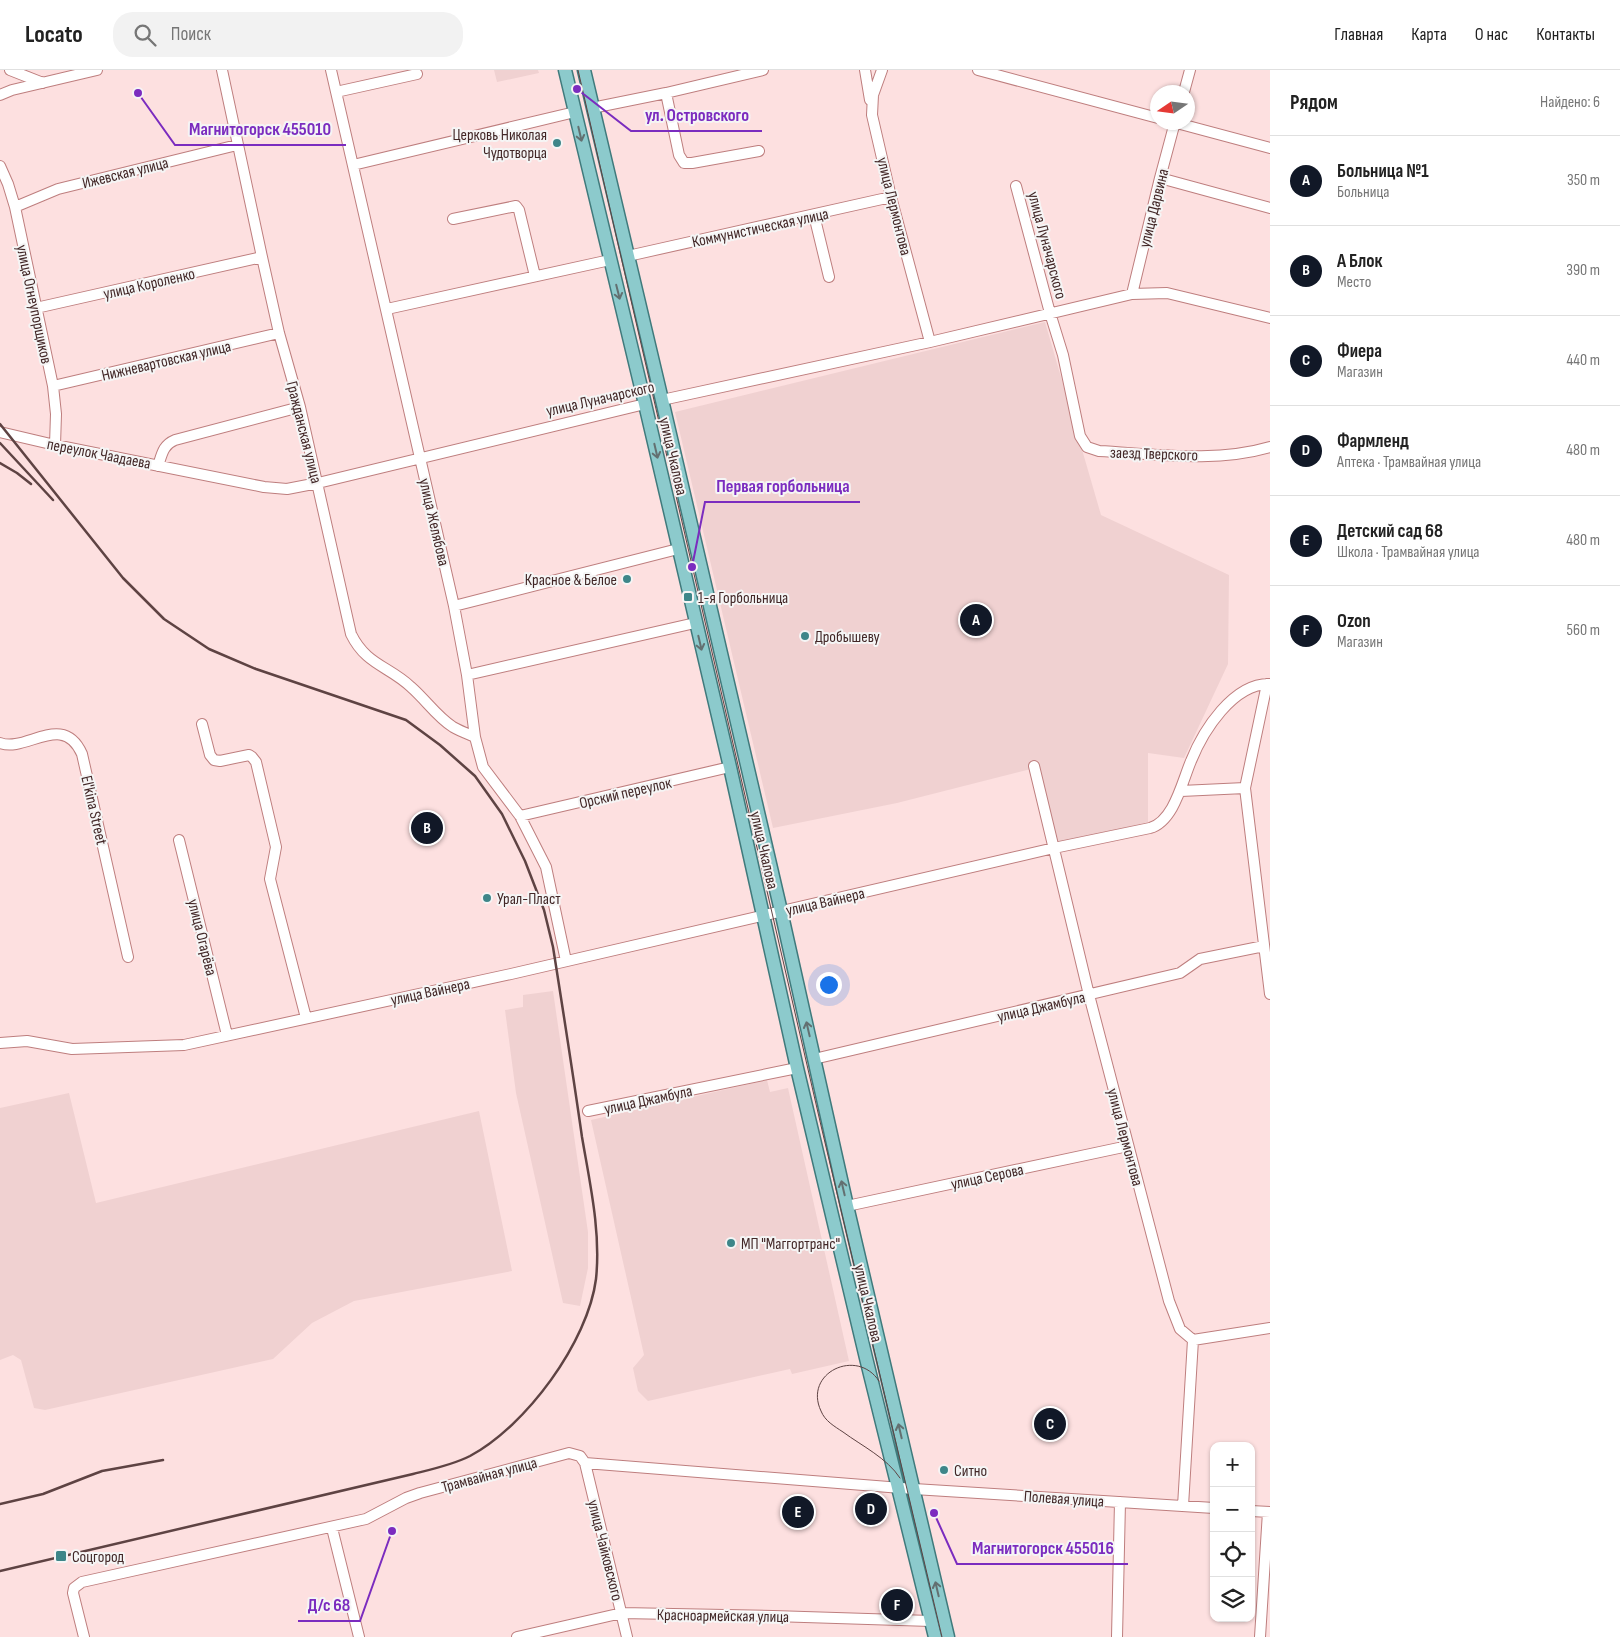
<!DOCTYPE html>
<html lang="ru">
<head>
<meta charset="utf-8">
<style>
  :root { --surface:#fff; --page:#f2f2f2; --text:#222; --muted:#767676; --line:#e0e0e0; --accent:#111827 }
  body { margin:0; font-family:"Sofia Sans Condensed",sans-serif; background:var(--page); color:var(--text) }
  .controls { position:absolute; right:15px; bottom:15px; display:grid; overflow:hidden; border-radius:10px; box-shadow:0 1px 4px #0004 }
  .controls button { width:45px; height:45px; display:grid; place-items:center; padding:0; border:0; border-bottom:1px solid var(--line); background:var(--surface); color:var(--text); font:25px sans-serif }
  .compass { position:absolute; left:1150px; top:15px; width:45px; height:45px; border-radius:50%; background:var(--surface); box-shadow:0 1px 4px #0004; rotate:257deg }
  .you { position:absolute; left:828px; top:914px; width:18px; height:18px; margin:-12px; border:4px solid #fff; border-radius:50%; background:#1a73e8; box-shadow:0 0 0 8px #1a73e833 }
  .badge { display:grid; place-items:center; width:32px; height:32px; border-radius:50%; background:var(--accent); color:#fff; font-size:16px; font-weight:700 }
  .pin { position:absolute; translate:-50% -50%; border:2px solid #fff; box-shadow:0 1px 5px #0006 }
  .list { margin:0; padding:0; list-style:none }
  h2 { display:flex; justify-content:space-between; align-items:center; height:65px; margin:0; padding:0 20px; font-size:21px }
  h2 small { font-size:16px; font-weight:400; color:var(--muted) }
  .list li { display:grid; grid-template-columns:32px 1fr auto; gap:15px; align-items:center; box-sizing:border-box; height:90px; padding:0 20px; border-top:1px solid var(--line) }
  .list b { display:block; font-size:19px; white-space:nowrap }
  .list p { margin:0; font-size:16px; white-space:nowrap; color:var(--muted) }
  .list em { font-size:16px; font-style:normal; color:var(--muted) }
  .icon { flex:none; width:28px; height:28px; fill:none; stroke:currentColor; stroke-width:2; stroke-linecap:round; stroke-linejoin:round }
  .map { position:relative; flex:none; width:1270px; height:1567px; overflow:hidden }
  header { display:flex; align-items:center; gap:30px; box-sizing:border-box; height:70px; padding:0 25px; background:var(--surface); border-bottom:1px solid var(--line) }
  header strong { font-size:24px }
  nav { display:flex; gap:28px; margin-inline-start:auto; font-size:18px }
  .search { width:350px; height:45px; background:var(--page); display:flex; align-items:center; gap:12px; box-sizing:border-box; padding:0 18px; border-radius:20px; color:var(--muted); font-size:19px }
  main { display:flex }
  aside { flex:1; background:var(--surface) }
  .map>svg:first-child { display:block }
</style>
</head>
<body>
<header>
<strong>Locato</strong>
<div class="search"><svg class="icon" aria-label="search" viewBox="0 0 24 24"><circle cx="10" cy="10" r="6"/><path d="M15 15l6 6"/></svg>Поиск</div>
<nav><a>Главная</a><a>Карта</a><a>О нас</a><a>Контакты</a></nav>
</header>
<main>
<div class="map">
<svg width="1270" height="1567" viewBox="0 0 1270 1567">
  <rect width="100%" height="100%" fill="#fde0e0"/>
  <!-- built -->
  <path fill="#f0d1d1" d="M 494,0 L 538,0 L 539,3 L 497,12 Z
    M 1045,252 L 1101,445 L 1229,505 L 1228,594 L 1184,688 L 1148,683 L 1148,752 L 1058,774 L 1039,697 L 897,733 L 773,758 L 675,342 Z
    M 553,921 L 588,1162 L 588,1198 L 580,1236 L 563,1233 L 516,1023 L 505,940 L 523,937 L 523,925 Z
    M 767,1010 L 770,1022 L 788,1018 L 849,1291 L 792,1304 L 790,1299 L 648,1331 L 638,1321 L 633,1298 L 644,1285 L 591,1050 Z
    M 69,1023 L 96,1133 L 479,1041 L 512,1201 L 354,1231 L 312,1253 L 273,1289 L 45,1340 L 34,1338 L 21,1290 L 13,1285 L 0,1290 L 0,1038 Z"/>
  <g fill="none" stroke-linecap="round" stroke-linejoin="round">
    <!-- minor casing -->
    <g stroke="#be7e7e" stroke-width="12">
      <path id="minor" d="M 10,0 L 43,13
        M 222,0 L 262,187 L 279,263 L 300,337 L 351,564 C 366,595 389,596 411,617 C 426,630 437,647 453,657 C 460,661 468,664 475,667
        M 331,0 L 454,536 L 467,605 L 475,667 L 483,697 L 520,746 L 546,797 L 566,891
        M 865,0 L 870,30
        M 882,0 L 873,25 L 872,45 L 891,127 L 930,272
        M 978,0 L 1158,48
        M 336,22 L 417,4
        M 1184,22 L 1190,0
        M 666,23 L 679,85 L 684,93 L 692,93 L 759,81
        M 0,25 L 12,20 L 97,0
        M 592,38 L 666,23 L 763,0
        M 1173,52 L 1270,78
        M 353,95 L 575,42
        M 0,96 L 8,114 L 15,137 L 53,316 L 56,344 L 55,375
        M 1160,108 L 1270,138
        M 1016,116 L 1050,243 L 1063,285 L 1080,366 L 1087,377 L 1099,381 C 1155,384 1216,393 1270,377
        M 15,137 L 58,119 L 237,75
        M 814,145 L 829,207
        M 453,149 L 516,136 L 519,140 L 535,206
        M 628,186 L 891,127
        M 1132,224 L 1160,108 L 1175,52
        M 36,238 L 262,187
        M 387,239 L 610,190
        M 53,316 L 279,263
        M 662,330 L 930,272 L 1132,224 L 1167,223 L 1270,248
        M 0,362 L 55,375 L 264,417 L 287,419 L 318,413 L 645,334
        M 158,396 C 162,384 163,375 175,370 L 300,337
        M 454,536 L 678,479
        M 467,605 L 695,553
        M 1267,614 L 1245,718 L 1270,924
        M 202,654 L 210,685 L 214,690 L 220,691 L 249,685 L 252,687 L 256,692 L 276,777 L 270,809 L 306,948
        M 0,673 C 26,683 63,641 82,684 L 128,887
        M 1034,696 L 1089,925 L 1169,1231 L 1180,1259 L 1193,1270 L 1183,1436
        M 1181,721 L 1245,718
        M 520,746 L 730,697
        M 179,770 L 227,965
        M 0,973 L 27,971 L 72,979 L 184,975 L 511,904 L 1054,778 L 1150,758 C 1174,751 1182,712 1191,691 C 1203,661 1233,613 1270,614
        M 814,989 L 1180,903 L 1200,889 L 1264,876
        M 588,1041 L 797,998
        M 847,1136 L 1128,1076
        M 1193,1270 L 1270,1258
        M 585,1393 L 914,1419 L 1214,1438
        M 1251,1441 L 1270,1442
        M 332,1458 L 359,1567
        M 84,1567 L 73,1523 L 74,1518 L 82,1512 L 366,1449 L 406,1428 L 420,1423 L 569,1383 L 580,1386 L 585,1393 L 627,1567
        M 517,1567 L 622,1543 L 773,1546 L 931,1551
        M 1117,1567 L 1120,1432
        M 1260,1567 L 1268,1442"/>
    </g>
    <!-- major casing -->
    <g stroke="#407a7c" stroke-width="15">
      <path id="major" d="M 565,0 L 645,334 L 730,697 L 797,998 L 866,1288 L 935,1567
        M 584,0 L 662,330 L 781,841 L 847,1136 L 948,1567"/>
    </g>
    <!-- minor -->
    <use href="#minor" stroke="#fff" stroke-width="10"/>
    <!-- major -->
    <use href="#major" stroke="#8ccacc" stroke-width="12"/>
    <!-- tram -->
    <path stroke="#5e4343" stroke-width="1" d="M 578,0 L 822,1060 L 942,1567
      M 879,1311 C 857,1277 803,1303 821,1341 C 825,1351 834,1356 843,1362 C 862,1376 887,1388 900,1408"/>
    <!-- rail -->
    <path stroke="#5e4343" stroke-width="2.5" d="M 0,354 L 123,508 L 164,549 L 209,579 L 256,599 L 406,650 L 440,675 L 475,706 L 502,744 L 525,791 L 544,840 L 553,877 C 563,940 573,1004 582,1067 C 590,1114 601,1162 596,1209 C 588,1272 526,1356 470,1386 C 452,1395 433,1399 413,1404 L 0,1501
      M 0,373 L 53,430
      M 0,393 L 17,403 L 31,414
      M 0,1434 L 43,1424 L 102,1401 L 163,1390"/>
  </g>
  <!-- one-way arrows -->
  <defs><path id="oneway-shaft" d="M-6 0H5M1.5-3L5.5 0L1.5 3" fill="none" stroke-width="1.6" stroke-linecap="round" stroke-linejoin="round" transform="scale(1.25)"/></defs>
  <g stroke="#637071">
    <use href="#oneway-shaft" transform="translate(580 64) rotate(77)"/>
    <use href="#oneway-shaft" transform="translate(618 222) rotate(76)"/>
    <use href="#oneway-shaft" transform="translate(656 381) rotate(77)"/>
    <use href="#oneway-shaft" transform="translate(700 573) rotate(77)"/>
    <use href="#oneway-shaft" transform="translate(808 959) rotate(-103)"/>
    <use href="#oneway-shaft" transform="translate(843 1118) rotate(-103)"/>
    <use href="#oneway-shaft" transform="translate(900 1361) rotate(-103)"/>
    <use href="#oneway-shaft" transform="translate(937 1519) rotate(-103)"/>
  </g>
  <!-- markers -->
  <g fill="#3e8689" stroke="#f5f5f5" stroke-width="2">
    <circle cx="557" cy="73" r="5"/>
    <circle cx="627" cy="509" r="5"/>
    <rect x="683" y="522" width="10" height="10" rx="2.5"/>
    <circle cx="805" cy="566" r="5"/>
    <circle cx="487" cy="828" r="5"/>
    <circle cx="731" cy="1173" r="5"/>
    <circle cx="944" cy="1400" r="5"/>
    <rect x="55" y="1480" width="12" height="12" rx="2.5"/>
  </g>
  <g text-anchor="middle" stroke-width="4" stroke-linejoin="round" paint-order="stroke">
    <!-- poi labels -->
    <g font-size="16" fill="#422727" stroke="#f5f5f5" text-anchor="start">
      <text x="547" y="70" text-anchor="end">Церковь Николая<tspan x="547" dy="18">Чудотворца</tspan></text>
      <text x="617" y="515" text-anchor="end">Красное &amp; Белое</text>
      <text x="698" y="533">1-я Горбольница</text>
      <text x="815" y="572">Дробышеву</text>
      <text x="497" y="834">Урал-Пласт</text>
      <text x="741" y="1179">МП "Маггортранс"</text>
      <text x="954" y="1406">Ситно</text>
      <text x="72" y="1492">Соцгород</text>
    </g>
    <!-- street labels -->
    <g font-size="16" fill="#422727" stroke="#f5f5f5">
      <text transform="translate(125 102) rotate(-14)" y="6">Ижевская улица</text>
      <text transform="translate(895 136) rotate(76)" y="6">улица Лермонтова</text>
      <text transform="translate(1153 138) rotate(-76)" y="6">улица Дарвина</text>
      <text transform="translate(760 157) rotate(-12)" y="6">Коммунистическая улица</text>
      <text transform="translate(1048 175) rotate(75)" y="6">улица Луначарского</text>
      <text transform="translate(149 213) rotate(-13)" y="6">улица Короленко</text>
      <text transform="translate(35 234) rotate(78)" y="6">улица Огнеупорщиков</text>
      <text transform="translate(166 290) rotate(-13)" y="6">Нижневартовская улица</text>
      <text transform="translate(600 328) rotate(-13)" y="6">улица Луначарского</text>
      <text transform="translate(305 362) rotate(76)" y="6">Гражданская улица</text>
      <text transform="translate(99 383) rotate(11)" y="6">переулок Чаадаева</text>
      <text transform="translate(1154 383) rotate(2)" y="6">заезд Тверского</text>
      <text transform="translate(674 386) rotate(77)" y="6">улица Чкалова</text>
      <text transform="translate(435 452) rotate(77)" y="6">улица Желябова</text>
      <text transform="translate(625 722) rotate(-13)" y="6">Орский переулок</text>
      <text transform="translate(95 740) rotate(77)" y="6">El'kina Street</text>
      <text transform="translate(765 780) rotate(77)" y="6">улица Чкалова</text>
      <text transform="translate(825 831) rotate(-13)" y="6">улица Вайнера</text>
      <text transform="translate(203 867) rotate(76)" y="6">улица Огарёва</text>
      <text transform="translate(430 921) rotate(-12)" y="6">улица Вайнера</text>
      <text transform="translate(1041 936) rotate(-13)" y="6">улица Джамбула</text>
      <text transform="translate(648 1029) rotate(-12)" y="6">улица Джамбула</text>
      <text transform="translate(1126 1067) rotate(75)" y="6">улица Лермонтова</text>
      <text transform="translate(987 1106) rotate(-12)" y="6">улица Серова</text>
      <text transform="translate(869 1233) rotate(77)" y="6">улица Чкалова</text>
      <text transform="translate(489 1404) rotate(-15)" y="6">Трамвайная улица</text>
      <text transform="translate(1064 1428) rotate(4)" y="6">Полевая улица</text>
      <text transform="translate(606 1480) rotate(76)" y="6">улица Чайковского</text>
      <text transform="translate(723 1545) rotate(1)" y="6">Красноармейская улица</text>
    </g>
  </g>
  <!-- callouts -->
  <path fill="none" stroke="#7b2cbf" stroke-width="2" d="M577 19L631 61H762M138 23L175 75H346M692 497L705 432H860M934 1443L957 1494H1128M392 1461L360 1551H298"/>
  <g fill="#7b2cbf" stroke="#f5f5f5" stroke-width="2">
    <circle cx="577" cy="19" r="5"/>
    <circle cx="138" cy="23" r="5"/>
    <circle cx="692" cy="497" r="5"/>
    <circle cx="934" cy="1443" r="5"/>
    <circle cx="392" cy="1461" r="5"/>
  </g>
  <g font-size="18" text-anchor="middle" font-weight="bold" fill="#7b2cbf" stroke="#f5f5f5" stroke-width="4" stroke-linejoin="round" paint-order="stroke">
    <text x="697" y="51">ул. Островского</text>
    <text x="260" y="65">Магнитогорск 455010</text>
    <text x="783" y="422">Первая горбольница</text>
    <text x="1043" y="1484">Магнитогорск 455016</text>
    <text x="329" y="1541">Д/с 68</text>
  </g>
</svg>
<div class="controls">
<button>+</button>
<button>−</button>
<button><svg class="icon" aria-label="locate" viewBox="0 0 24 24"><circle cx="12" cy="12" r="6"/><path d="M12 2v4M12 18v4M2 12h4M18 12h4"/></svg></button>
<button><svg class="icon" aria-label="layers" viewBox="0 0 24 24"><path d="M12 4l9 5-9 5-9-5zM3 14l9 5 9-5"/></svg></button>
</div>
<svg class="compass" viewBox="-18 -18 36 36"><path d="M0-13l5 13h-10z" fill="#e53935"/><path d="M0 13l5-13h-10z" fill="#767676"/></svg>
<div class="you"></div>
<div class="pin badge" style="left:976px;top:550px">A</div>
<div class="pin badge" style="left:427px;top:758px">B</div>
<div class="pin badge" style="left:1050px;top:1354px">C</div>
<div class="pin badge" style="left:871px;top:1439px">D</div>
<div class="pin badge" style="left:798px;top:1442px">E</div>
<div class="pin badge" style="left:897px;top:1535px">F</div>
</div>
<aside>
<h2>Рядом<small>Найдено: 6</small></h2>
<ul class="list">
<li><span class="badge">A</span><div><b>Больница №1</b><p>Больница</p></div><em>350 m</em></li>
<li><span class="badge">B</span><div><b>А Блок</b><p>Место</p></div><em>390 m</em></li>
<li><span class="badge">C</span><div><b>Фиера</b><p>Магазин</p></div><em>440 m</em></li>
<li><span class="badge">D</span><div><b>Фармленд</b><p>Аптека · Трамвайная улица</p></div><em>480 m</em></li>
<li><span class="badge">E</span><div><b>Детский сад 68</b><p>Школа · Трамвайная улица</p></div><em>480 m</em></li>
<li><span class="badge">F</span><div><b>Ozon</b><p>Магазин</p></div><em>560 m</em></li>
</ul>
</aside>
</main>
</body>
</html>
